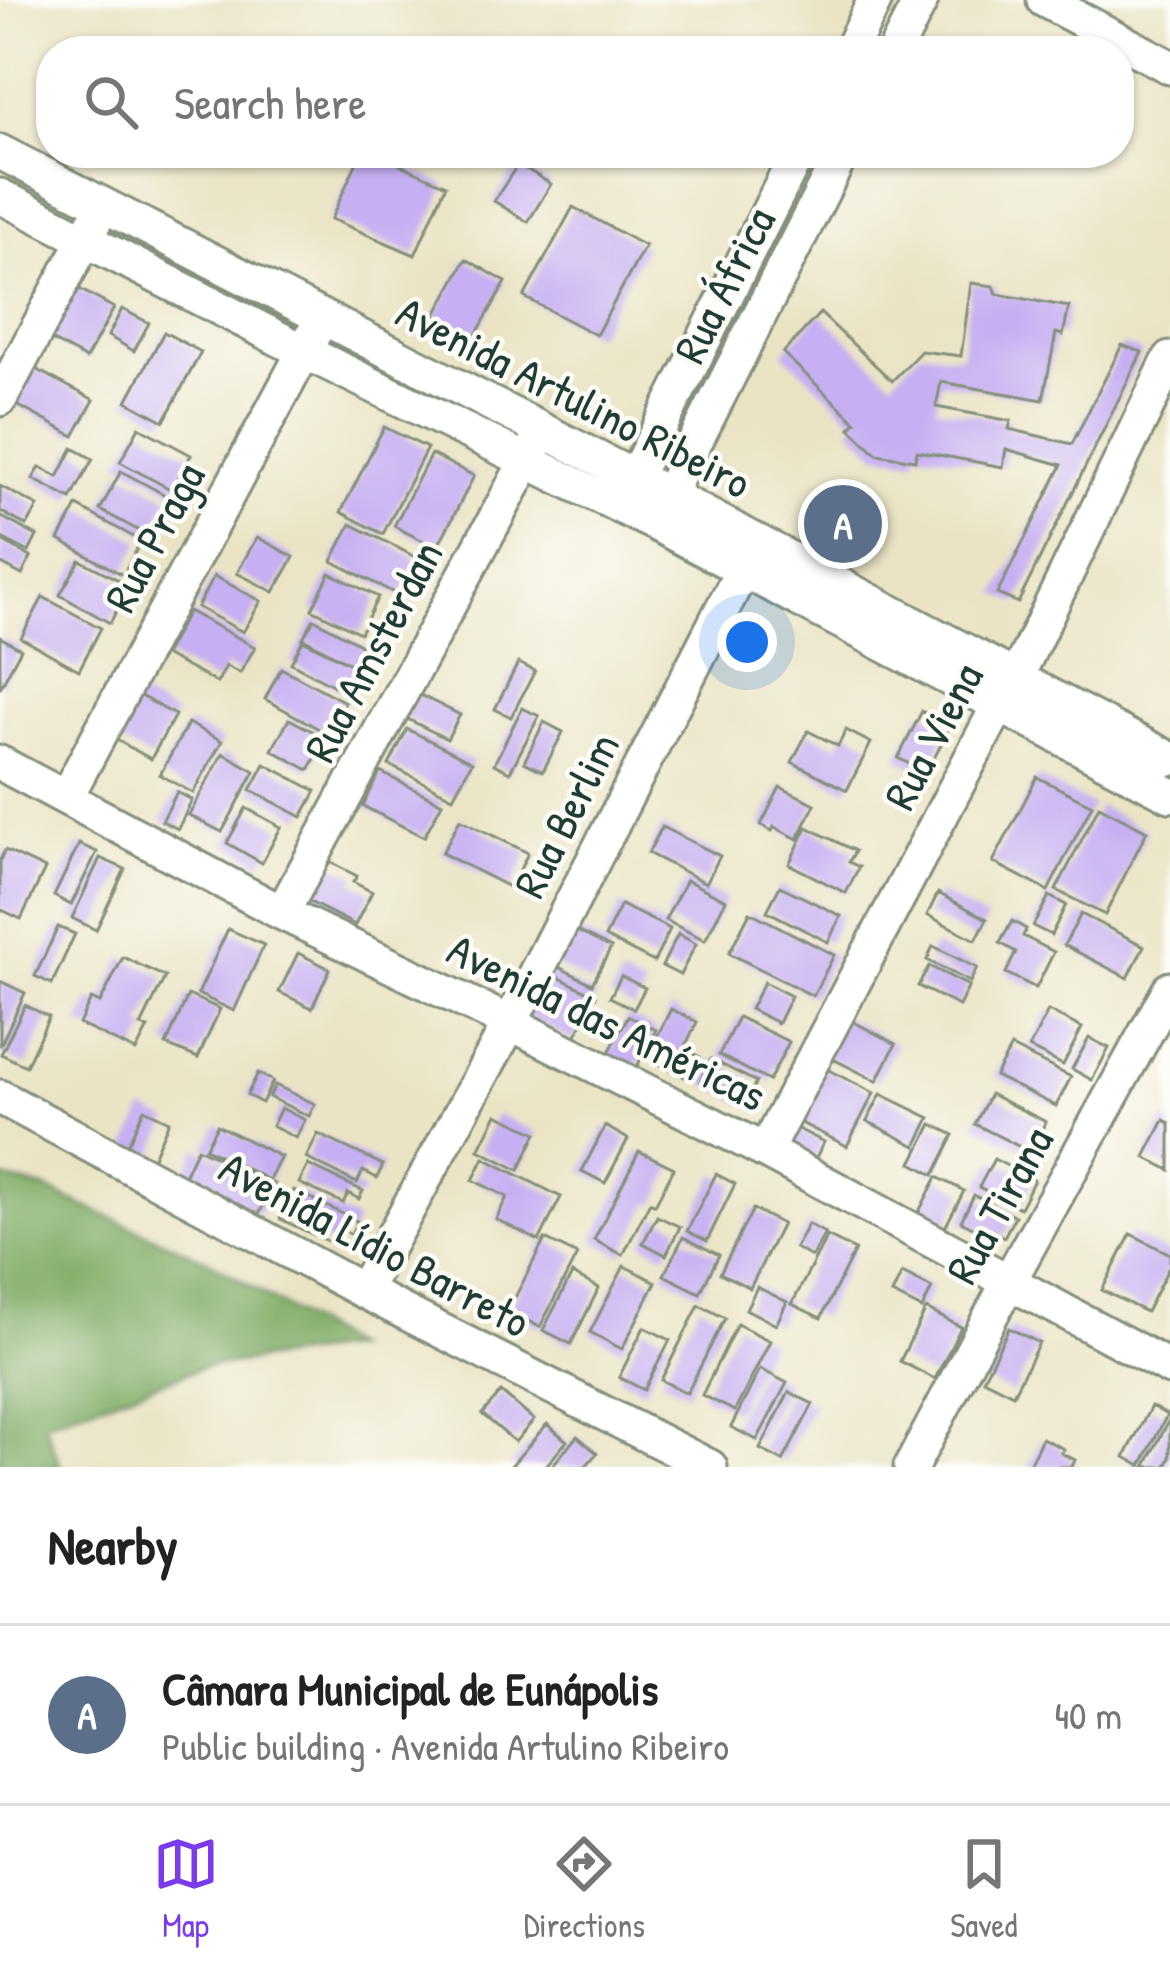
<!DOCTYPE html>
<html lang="en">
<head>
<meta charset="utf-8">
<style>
  :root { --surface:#fff; --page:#f6f6f6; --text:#222; --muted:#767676; --line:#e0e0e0; --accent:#7c3aed }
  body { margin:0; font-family:"Patrick Hand",sans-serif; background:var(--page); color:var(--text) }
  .you { position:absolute; left:747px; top:642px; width:42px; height:42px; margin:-30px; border:9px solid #fff; border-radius:50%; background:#1a73e8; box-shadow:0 0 0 18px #1a73e833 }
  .badge { display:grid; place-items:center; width:78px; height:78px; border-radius:50%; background:var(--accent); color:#fff; font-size:39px; font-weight:700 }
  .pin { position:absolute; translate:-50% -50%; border:6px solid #fff; box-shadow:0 3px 12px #0006 }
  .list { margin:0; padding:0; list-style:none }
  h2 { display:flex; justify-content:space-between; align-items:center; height:156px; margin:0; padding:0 48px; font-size:51px }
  h2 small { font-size:39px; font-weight:400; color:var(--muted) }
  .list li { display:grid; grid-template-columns:78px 1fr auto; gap:36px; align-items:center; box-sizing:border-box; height:180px; padding:0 48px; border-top:3px solid var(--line) }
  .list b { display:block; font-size:45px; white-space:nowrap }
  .list p { margin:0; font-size:39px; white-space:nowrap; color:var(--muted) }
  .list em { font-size:39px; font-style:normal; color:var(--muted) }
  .icon { flex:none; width:66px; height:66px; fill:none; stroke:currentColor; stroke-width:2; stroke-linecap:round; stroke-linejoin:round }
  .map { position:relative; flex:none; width:1170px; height:1467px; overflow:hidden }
  .search { position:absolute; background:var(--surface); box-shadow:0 3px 9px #0004; left:36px; right:36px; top:36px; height:132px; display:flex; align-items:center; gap:30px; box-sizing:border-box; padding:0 42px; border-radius:48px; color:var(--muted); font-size:45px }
  .sheet { height:336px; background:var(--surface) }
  nav { display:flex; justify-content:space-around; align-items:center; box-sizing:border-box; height:168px; border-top:3px solid var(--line); background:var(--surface); font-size:33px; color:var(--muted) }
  nav a { display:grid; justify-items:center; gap:6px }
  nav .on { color:var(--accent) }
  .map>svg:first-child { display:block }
</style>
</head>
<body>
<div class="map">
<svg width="1170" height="1467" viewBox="0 0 1170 1467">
  <rect width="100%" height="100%" fill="#fdfcf7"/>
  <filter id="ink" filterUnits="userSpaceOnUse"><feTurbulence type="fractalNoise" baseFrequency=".00833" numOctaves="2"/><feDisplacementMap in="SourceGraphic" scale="24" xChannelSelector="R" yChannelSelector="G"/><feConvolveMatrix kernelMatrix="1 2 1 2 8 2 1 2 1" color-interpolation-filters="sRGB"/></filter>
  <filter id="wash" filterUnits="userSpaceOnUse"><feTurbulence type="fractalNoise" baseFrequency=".004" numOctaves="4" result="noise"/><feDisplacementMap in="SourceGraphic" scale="48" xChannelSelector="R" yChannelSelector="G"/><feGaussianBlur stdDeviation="2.7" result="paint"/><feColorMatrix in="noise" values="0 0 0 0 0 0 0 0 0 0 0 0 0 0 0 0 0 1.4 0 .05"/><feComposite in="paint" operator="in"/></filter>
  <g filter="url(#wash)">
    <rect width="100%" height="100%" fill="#eae4c5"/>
    <!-- forest -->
    <path fill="#80ac65" stroke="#50744c" stroke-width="3" d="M 0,1177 L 43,1188 L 209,1261 L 352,1348 L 204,1367 L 44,1423 L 61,1467 L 0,1467 Z"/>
    <g id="blocks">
      <!-- building -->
      <path fill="#c6aff2" d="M 361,153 L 374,153 L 446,185 L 415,255 L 331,219 Z
        M 518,164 L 551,184 L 528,222 L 494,201 Z
        M 573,207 L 645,246 L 596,335 L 524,297 Z
        M 466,259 L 506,282 L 472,342 L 433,320 Z
        M 971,283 L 994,286 L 997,294 L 1069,307 L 1063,335 L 1056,333 L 1043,400 L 941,382 L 936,407 L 1011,421 L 1009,429 L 1072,444 L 1122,345 L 1142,352 L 1018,603 L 997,594 L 1062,465 L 1006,449 L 1003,467 L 917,451 L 915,460 L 877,454 L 850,428 L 856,422 L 783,353 L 820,313 L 892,381 L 921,351 L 961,356 Z
        M 74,286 L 114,308 L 86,359 L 46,337 Z
        M 122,309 L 149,323 L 134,351 L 108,336 Z
        M 164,332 L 201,352 L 164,421 L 127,401 Z
        M 34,368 L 94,400 L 74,436 L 15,404 Z
        M 139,427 L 191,455 L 172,490 L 120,462 Z
        M 384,427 L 427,448 L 383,534 L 341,512 Z
        M 73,448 L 93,459 L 71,499 L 33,479 L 40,467 L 58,477 Z
        M 431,454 L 474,476 L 437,548 L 394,526 Z
        M 121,471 L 169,497 L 149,536 L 100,510 Z
        M 0,486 L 38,506 L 27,526 L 0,511 Z
        M 77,506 L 141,541 L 123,575 L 59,540 Z
        M 0,516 L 37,536 L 29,552 L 0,537 Z
        M 351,524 L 419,559 L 400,596 L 332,561 Z
        M 257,537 L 294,557 L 274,592 L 237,573 Z
        M 0,540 L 31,557 L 22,575 L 0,563 Z
        M 80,560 L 130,586 L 110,623 L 60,595 Z
        M 330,573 L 378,597 L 360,633 L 312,609 Z
        M 214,576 L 261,601 L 243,632 L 197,607 Z
        M 43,597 L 101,628 L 79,670 L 21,638 Z
        M 188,611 L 255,647 L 240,673 L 226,666 L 217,683 L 164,655 Z
        M 314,619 L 374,652 L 351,695 L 291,663 L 303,640 L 358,668 L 303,638 Z
        M 0,637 L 21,649 L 0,688 Z
        M 518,663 L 535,671 L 511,717 L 495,709 Z
        M 281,668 L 345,702 L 328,734 L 265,699 Z
        M 412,691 L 460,715 L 447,739 L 400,715 Z
        M 137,694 L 175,715 L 151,759 L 113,738 Z
        M 522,708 L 539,716 L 510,772 L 494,764 Z
        M 922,711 L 950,726 L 927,773 L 898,758 Z
        M 289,719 L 326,738 L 309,770 L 272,750 Z
        M 544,722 L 563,732 L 543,771 L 524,762 Z
        M 188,723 L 222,741 L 193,793 L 160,775 Z
        M 407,729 L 472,762 L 453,797 L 389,765 Z
        M 846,730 L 871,743 L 847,790 L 792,762 L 808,731 L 838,746 Z
        M 223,753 L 255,771 L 222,832 L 189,815 Z
        M 265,764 L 316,791 L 302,817 L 251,790 Z
        M 380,772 L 442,803 L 424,837 L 363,806 Z
        M 1037,777 L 1092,805 L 1048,891 L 993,862 Z
        M 780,787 L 815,804 L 798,839 L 774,827 L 772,831 L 761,825 Z
        M 177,792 L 192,800 L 178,829 L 162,821 Z
        M 1099,806 L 1147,831 L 1105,915 L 1056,890 Z
        M 246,808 L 281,827 L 262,863 L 227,843 Z
        M 460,819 L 528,853 L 511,888 L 442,853 Z
        M 662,827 L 720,856 L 706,883 L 648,853 Z
        M 807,827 L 855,851 L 849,862 L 859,867 L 846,893 L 789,864 Z
        M 79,844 L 97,852 L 71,905 L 54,896 Z
        M 5,850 L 45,869 L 21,919 L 0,909 L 0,860 Z
        M 100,858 L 125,869 L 96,930 L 72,918 Z
        M 324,859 L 357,876 L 353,882 L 372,892 L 355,925 L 304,899 Z
        M 686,880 L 726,900 L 705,940 L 665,920 Z
        M 780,886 L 841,916 L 828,942 L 767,911 Z
        M 938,893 L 987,919 L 976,940 L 927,915 Z
        M 1049,896 L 1066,905 L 1051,935 L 1033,926 Z
        M 621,905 L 670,929 L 654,962 L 605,937 Z
        M 750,912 L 834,955 L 813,996 L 729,953 Z
        M 1081,914 L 1144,946 L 1128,978 L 1064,945 Z
        M 1012,921 L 1026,929 L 1023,936 L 1054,952 L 1036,988 L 1006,973 L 1016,952 L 1000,943 Z
        M 567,926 L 611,948 L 592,984 L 549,962 Z
        M 58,927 L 75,934 L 52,984 L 35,976 Z
        M 228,929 L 264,945 L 234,1011 L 198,994 Z
        M 678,934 L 696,944 L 680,975 L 662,966 Z
        M 933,946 L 977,968 L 970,982 L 927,960 Z
        M 298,953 L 330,969 L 312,1008 L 279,992 Z
        M 123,957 L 165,977 L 141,1026 L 148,1028 L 136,1051 L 79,1024 L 91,999 L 100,1003 Z
        M 929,966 L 969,986 L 959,1006 L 918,986 Z
        M 548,972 L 596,996 L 573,1041 L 525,1017 Z
        M 621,976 L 645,988 L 634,1009 L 610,997 Z
        M 0,981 L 25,993 L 0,1046 Z
        M 764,982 L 791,996 L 778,1023 L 750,1009 Z
        M 188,995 L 220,1009 L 198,1058 L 166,1045 Z
        M 25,1005 L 49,1017 L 26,1066 L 1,1054 Z
        M 671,1009 L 697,1022 L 684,1049 L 700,1057 L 689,1079 L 646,1058 Z
        M 1048,1011 L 1082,1028 L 1063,1065 L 1029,1048 Z
        M 628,1016 L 656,1030 L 633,1074 L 605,1060 Z
        M 738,1017 L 789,1042 L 769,1081 L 719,1055 Z
        M 844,1017 L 896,1044 L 877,1081 L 825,1055 Z
        M 1089,1038 L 1109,1048 L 1092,1080 L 1072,1069 Z
        M 1011,1047 L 1071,1077 L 1056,1106 L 995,1076 Z
        M 711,1059 L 756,1082 L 745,1104 L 700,1081 Z
        M 819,1065 L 874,1093 L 847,1146 L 791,1118 Z
        M 258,1073 L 273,1081 L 262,1103 L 247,1095 Z
        M 275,1085 L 315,1104 L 309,1116 L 269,1097 Z
        M 881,1094 L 930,1118 L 916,1146 L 867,1121 Z
        M 990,1094 L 1046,1122 L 1030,1152 L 975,1124 Z
        M 281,1108 L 305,1120 L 296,1138 L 272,1126 Z
        M 144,1109 L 169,1121 L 152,1159 L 126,1148 Z
        M 497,1114 L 537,1133 L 519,1170 L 479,1150 Z
        M 1164,1120 L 1170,1123 L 1170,1170 L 1145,1157 Z
        M 788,1124 L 824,1142 L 811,1167 L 775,1149 Z
        M 932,1124 L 954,1135 L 934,1175 L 912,1163 Z
        M 217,1125 L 281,1157 L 269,1180 L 205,1148 Z
        M 605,1126 L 628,1139 L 605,1183 L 582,1171 Z
        M 318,1134 L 383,1165 L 377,1178 L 363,1171 L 357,1183 L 306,1158 Z
        M 197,1148 L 274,1184 L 259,1214 L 183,1178 Z
        M 639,1151 L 674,1168 L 655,1205 L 650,1202 L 623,1255 L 594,1240 Z
        M 484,1158 L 561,1197 L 539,1241 L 496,1219 L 507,1197 L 473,1180 Z
        M 994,1159 L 1034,1180 L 1020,1208 L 979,1187 Z
        M 308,1165 L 363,1191 L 359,1199 L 348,1193 L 343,1203 L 299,1183 Z
        M 716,1174 L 735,1184 L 707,1241 L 687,1231 Z
        M 937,1177 L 964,1191 L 941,1235 L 914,1221 Z
        M 294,1190 L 357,1221 L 351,1234 L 343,1230 L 336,1245 L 280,1219 Z
        M 974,1195 L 1015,1216 L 1004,1237 L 991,1230 L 989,1235 L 961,1221 Z
        M 753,1209 L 782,1224 L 750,1288 L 720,1273 Z
        M 657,1216 L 680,1227 L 666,1255 L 643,1243 Z
        M 808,1224 L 825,1233 L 812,1257 L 795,1248 Z
        M 1131,1234 L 1170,1254 L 1170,1265 L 1146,1312 L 1102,1290 Z
        M 827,1236 L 855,1250 L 821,1318 L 792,1304 Z
        M 683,1237 L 719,1255 L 700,1293 L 664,1275 Z
        M 545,1239 L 577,1255 L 540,1327 L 508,1311 Z
        M 624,1266 L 656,1282 L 622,1349 L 590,1332 Z
        M 902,1273 L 932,1288 L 922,1309 L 892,1294 Z
        M 572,1274 L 599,1288 L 571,1344 L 543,1330 Z
        M 757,1287 L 787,1302 L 776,1325 L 746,1309 Z
        M 699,1305 L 725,1318 L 687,1393 L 661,1380 Z
        M 926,1309 L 961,1327 L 935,1379 L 900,1361 Z
        M 737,1324 L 770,1341 L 735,1411 L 702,1395 Z
        M 644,1327 L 670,1340 L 644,1390 L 619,1377 Z
        M 1009,1328 L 1039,1343 L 1013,1394 L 983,1379 Z
        M 760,1369 L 787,1383 L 757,1440 L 731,1427 Z
        M 501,1392 L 534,1420 L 515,1442 L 482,1414 Z
        M 789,1392 L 813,1404 L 783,1461 L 760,1449 Z
        M 1151,1406 L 1167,1415 L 1141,1466 L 1125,1457 Z
        M 1170,1418 L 1170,1458 L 1165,1467 L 1145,1467 Z
        M 547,1424 L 567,1441 L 545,1467 L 510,1467 Z
        M 577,1436 L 597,1453 L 585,1467 L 551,1467 Z
        M 1042,1438 L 1064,1449 L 1061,1453 L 1075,1460 L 1072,1467 L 1028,1467 Z"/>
    </g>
  </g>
  <g filter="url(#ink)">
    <use href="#blocks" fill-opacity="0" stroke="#84907c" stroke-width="3"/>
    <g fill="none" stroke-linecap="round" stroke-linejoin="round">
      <!-- street casing -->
      <g stroke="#84907c" stroke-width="39">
        <path id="street" d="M 1044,0 L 1170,67
          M 850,51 L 875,0
          M 895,51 L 921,0
          M 0,152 L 667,494 L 1170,759
          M 0,196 L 305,352 L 654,523 L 1170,795
          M 0,399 L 95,221
          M 626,494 L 798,153
          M 660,511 L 842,153
          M 0,763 L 282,913 L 510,1023 L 765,1151 L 1170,1368
          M 66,797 L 314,333
          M 282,913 L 538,440
          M 0,1097 L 363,1291 L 710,1467
          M 765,1151 L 999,705 L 1016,678 L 1170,359
          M 363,1291 L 510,1023 L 743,569
          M 911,1467 L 1008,1283 L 1170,989"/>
      </g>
      <!-- street -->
      <use href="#street" stroke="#fff" stroke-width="33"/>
    </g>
  </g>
  <g text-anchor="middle" stroke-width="9" stroke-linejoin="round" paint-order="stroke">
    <!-- street labels -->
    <g font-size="45" fill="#1f3d34" stroke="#fdfcf7">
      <text transform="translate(724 285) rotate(-63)" y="16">Rua África</text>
      <text transform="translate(574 397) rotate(27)" y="16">Avenida Artulino Ribeiro</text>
      <text transform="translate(154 537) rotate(-62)" y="16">Rua Praga</text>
      <text transform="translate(373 651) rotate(-62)" y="16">Rua Amsterdan</text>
      <text transform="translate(933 736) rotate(-62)" y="16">Rua Viena</text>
      <text transform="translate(566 815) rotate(-63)" y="16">Rua Berlim</text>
      <text transform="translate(607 1022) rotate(26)" y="16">Avenida das Américas</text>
      <text transform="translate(999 1205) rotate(-61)" y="16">Rua Tirana</text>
      <text transform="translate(375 1244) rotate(28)" y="16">Avenida Lídio Barreto</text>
    </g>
  </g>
</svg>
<div class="you"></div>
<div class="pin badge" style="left:843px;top:524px;background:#5c6f8a">A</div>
<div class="search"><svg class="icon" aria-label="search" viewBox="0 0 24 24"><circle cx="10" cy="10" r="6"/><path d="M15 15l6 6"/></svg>Search here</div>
</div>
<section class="sheet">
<h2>Nearby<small></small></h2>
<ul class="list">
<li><span class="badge" style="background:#5c6f8a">A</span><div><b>Câmara Municipal de Eunápolis</b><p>Public building · Avenida Artulino Ribeiro</p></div><em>40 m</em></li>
</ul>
</section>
<nav>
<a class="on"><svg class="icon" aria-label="map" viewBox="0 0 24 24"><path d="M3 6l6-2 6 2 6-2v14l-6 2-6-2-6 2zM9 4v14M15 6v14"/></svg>Map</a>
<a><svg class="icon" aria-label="directions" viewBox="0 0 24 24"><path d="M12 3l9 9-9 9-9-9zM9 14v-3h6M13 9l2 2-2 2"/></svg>Directions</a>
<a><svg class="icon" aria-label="saved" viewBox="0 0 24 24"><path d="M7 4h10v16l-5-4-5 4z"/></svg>Saved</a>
</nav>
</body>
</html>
